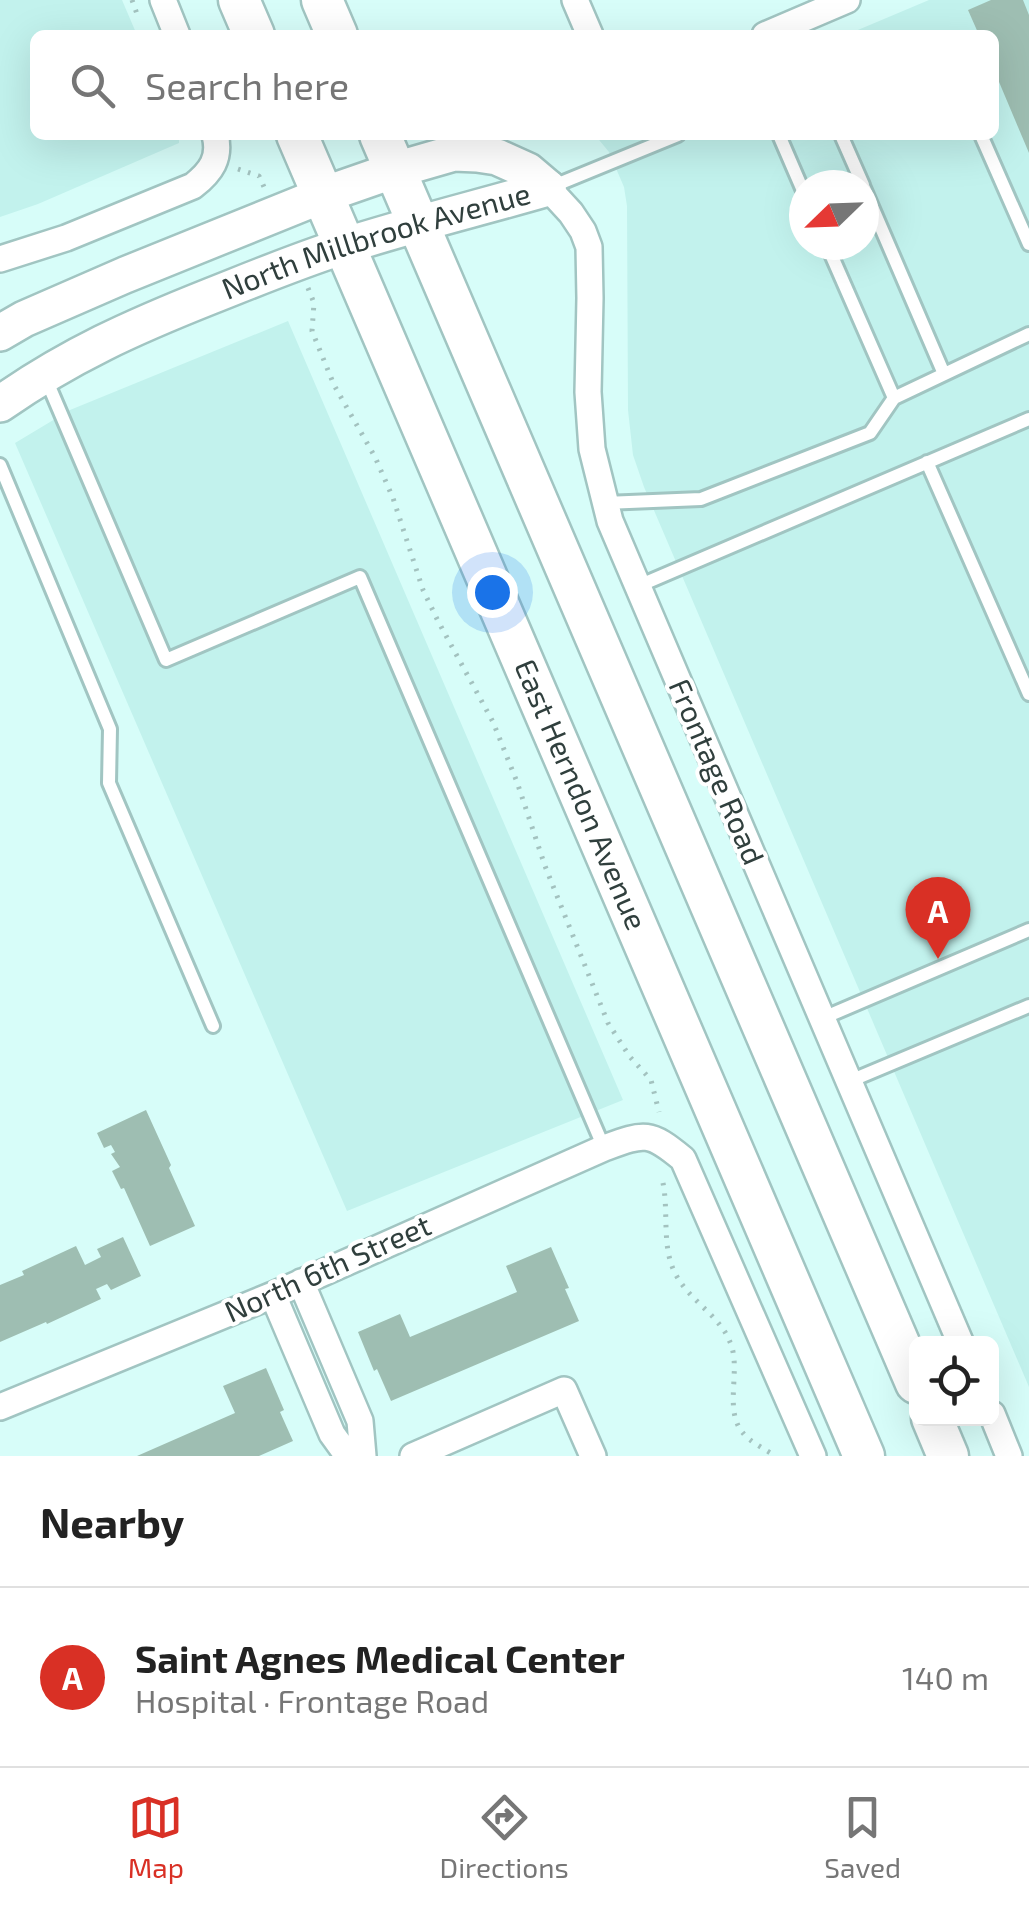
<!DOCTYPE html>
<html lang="en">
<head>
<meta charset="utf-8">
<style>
  :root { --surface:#fff; --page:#f2f2f2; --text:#222; --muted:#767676; --line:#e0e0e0; --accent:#d93025 }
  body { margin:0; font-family:"Exo 2",sans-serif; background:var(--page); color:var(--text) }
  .controls { position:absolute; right:30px; bottom:30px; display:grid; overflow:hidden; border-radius:15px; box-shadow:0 10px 40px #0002 }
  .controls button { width:90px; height:90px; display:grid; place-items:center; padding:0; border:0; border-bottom:2px solid var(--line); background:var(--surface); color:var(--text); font:50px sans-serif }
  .compass { position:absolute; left:789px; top:170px; width:90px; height:90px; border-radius:50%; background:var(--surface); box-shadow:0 10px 40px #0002; rotate:247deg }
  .you { position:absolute; left:492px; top:592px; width:35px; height:35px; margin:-25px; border:8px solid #fff; border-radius:50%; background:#1a73e8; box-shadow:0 0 0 15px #1a73e833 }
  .badge { display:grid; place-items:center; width:65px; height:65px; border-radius:50%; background:var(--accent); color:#fff; font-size:32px; font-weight:700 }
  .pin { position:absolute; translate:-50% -82px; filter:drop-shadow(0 2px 5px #0008) }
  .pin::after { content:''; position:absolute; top:52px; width:35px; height:30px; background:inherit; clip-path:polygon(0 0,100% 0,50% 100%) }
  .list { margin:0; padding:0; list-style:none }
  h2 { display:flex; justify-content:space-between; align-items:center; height:130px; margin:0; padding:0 40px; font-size:42px }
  h2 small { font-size:32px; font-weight:400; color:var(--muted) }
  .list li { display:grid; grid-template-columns:65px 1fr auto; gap:30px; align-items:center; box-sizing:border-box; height:180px; padding:0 40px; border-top:2px solid var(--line) }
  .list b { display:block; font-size:38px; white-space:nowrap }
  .list p { margin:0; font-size:32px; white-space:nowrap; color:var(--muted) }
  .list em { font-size:32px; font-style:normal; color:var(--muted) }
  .icon { flex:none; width:55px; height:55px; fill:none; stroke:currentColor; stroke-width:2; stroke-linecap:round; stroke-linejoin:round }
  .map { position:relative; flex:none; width:1029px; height:1456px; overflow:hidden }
  .search { position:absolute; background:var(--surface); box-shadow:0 10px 40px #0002; left:30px; right:30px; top:30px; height:110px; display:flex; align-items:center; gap:25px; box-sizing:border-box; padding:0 35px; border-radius:15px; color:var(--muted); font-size:38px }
  .sheet { height:310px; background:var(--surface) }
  nav { display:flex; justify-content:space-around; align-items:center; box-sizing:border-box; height:140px; border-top:2px solid var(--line); background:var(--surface); font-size:28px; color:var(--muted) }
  nav a { display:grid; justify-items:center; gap:5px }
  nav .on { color:var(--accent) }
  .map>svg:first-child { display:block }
</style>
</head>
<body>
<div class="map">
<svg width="1029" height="1456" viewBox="0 0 1029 1456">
  <rect width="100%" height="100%" fill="#d7fdf9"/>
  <!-- built -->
  <path fill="#c2f2ed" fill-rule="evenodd" d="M 0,0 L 122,0 L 137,35 L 35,35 L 35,135 L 179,135 L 179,143 L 38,204 L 0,217 Z
    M 929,0 L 1029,0 L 1029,1387 L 644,487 L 633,455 L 628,410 L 627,206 L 624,187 L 609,152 L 595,135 L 994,135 L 994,35 L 846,35 ZM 804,185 L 864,185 L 864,245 L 804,245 Z
    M 288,321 L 623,1100 L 347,1211 L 15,443 L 70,410 Z"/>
  <!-- building -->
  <path fill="#9ebeb2" d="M 991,0 L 1023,0 L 1029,15 L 1029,153 L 994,70 L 994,35 L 979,35 L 968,10 Z
    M 146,1110 L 171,1165 L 169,1168 L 195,1226 L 150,1246 L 124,1188 L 121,1189 L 112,1171 L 120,1167 L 111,1154 L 115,1152 L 111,1145 L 104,1148 L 97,1133 Z
    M 123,1237 L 141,1276 L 111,1290 L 107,1284 L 96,1289 L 101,1299 L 47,1324 L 46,1322 L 0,1342 L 0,1285 L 24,1275 L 22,1271 L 76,1246 L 85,1265 L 101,1257 L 97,1249 Z
    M 551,1247 L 569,1288 L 565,1289 L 579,1321 L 391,1401 L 377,1369 L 374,1371 L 358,1332 L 400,1314 L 410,1337 L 517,1292 L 506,1266 Z
    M 266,1368 L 284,1410 L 280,1412 L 293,1441 L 259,1456 L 137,1456 L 235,1413 L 223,1386 Z"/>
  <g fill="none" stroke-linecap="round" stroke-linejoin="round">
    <!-- lane casing -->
    <g stroke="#a1c5c2" stroke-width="18">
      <path id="lane" d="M 779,135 L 804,193
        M 841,135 L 863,185
        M 981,135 L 1029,244
        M 551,187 L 678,135
        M 864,188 L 944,374
        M 827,245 L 894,398
        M 46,379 L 166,660 L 360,577 L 604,1148
        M 927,462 L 1029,694
        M 0,465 L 110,729 L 109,783 L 213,1026
        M 605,503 L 701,499 L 870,433 L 894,398 L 1029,334
        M 636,587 L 1029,419
        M 823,1018 L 1029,930
        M 850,1081 L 1029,1006"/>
    </g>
    <!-- street casing -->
    <g stroke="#a1c5c2" stroke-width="30">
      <path id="street" d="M 163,0 L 177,35
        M 575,0 L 590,35
        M 765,35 L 847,0
        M 548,188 L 571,213 L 583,231 L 589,247 L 590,298 L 588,392 L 592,449 L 610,521 L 961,1344
        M 0,259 L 66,238 L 193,186 C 211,172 221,158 215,135
        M 301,1282 L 360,1421 L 363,1456
        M 273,1295 L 332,1434 L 348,1456
        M 0,1407 L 273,1295 L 604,1148 C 645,1133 649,1131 683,1159 L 813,1456
        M 992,1414 L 1009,1456
        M 413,1456 L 564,1390 L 593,1456"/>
    </g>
    <!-- secondary casing -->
    <g stroke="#a1c5c2" stroke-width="40">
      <g id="secondary">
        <path d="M 0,333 L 24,319 L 125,275 L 323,195 L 395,170 L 454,153 L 477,154 L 497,157 L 528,171 L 548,188"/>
        <path id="s1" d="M 0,404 C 70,355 133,327 211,296 C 254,279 297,261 341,247 C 409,225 479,208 548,188"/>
      </g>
    </g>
    <!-- primary casing -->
    <g stroke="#a1c5c2" stroke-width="45">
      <g id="primary">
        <path d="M 239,0 L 254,35"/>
        <path d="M 322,0 L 337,35"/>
        <path id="s2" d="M 297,135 L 864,1456"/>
        <path d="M 380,135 L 916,1383"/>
        <path d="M 932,1418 L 948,1456"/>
      </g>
    </g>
    <!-- path -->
    <path stroke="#a3c2bf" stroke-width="5" stroke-dasharray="2.5 8" stroke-linecap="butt" d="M 132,0 L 137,14
      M 238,169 L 259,176 L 264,187
      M 308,288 L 314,303 L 312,331 L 334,385 L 375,457 L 393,498 L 423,590 L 438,621 L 493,722 L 517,782 L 545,866 L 608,1023 L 630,1057 L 651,1080 L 659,1112
      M 663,1183 C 669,1213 661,1248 676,1275 C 690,1301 720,1316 730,1342 C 742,1369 723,1410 743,1433 C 750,1442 765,1449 775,1456"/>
    <!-- lane -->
    <use href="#lane" stroke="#fff" stroke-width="12"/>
    <!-- street -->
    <use href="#street" stroke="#fff" stroke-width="25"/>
    <!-- secondary -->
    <use href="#secondary" stroke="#fff" stroke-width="35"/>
    <!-- primary -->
    <use href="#primary" stroke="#fff" stroke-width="40"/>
  </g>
  <g text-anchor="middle" stroke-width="8" stroke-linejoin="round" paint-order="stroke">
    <!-- street labels -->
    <g font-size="30" fill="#303f3d" stroke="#fff">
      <text dy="10" stroke="none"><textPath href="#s1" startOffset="412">North Millbrook Avenue</textPath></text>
      <text transform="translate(716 772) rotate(67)" y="10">Frontage Road</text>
      <text dy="10" stroke="none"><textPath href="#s2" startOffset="718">East Herndon Avenue</textPath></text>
      <text transform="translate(328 1269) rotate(-24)" y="10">North 6th Street</text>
    </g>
  </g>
</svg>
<div class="controls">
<button><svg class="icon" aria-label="locate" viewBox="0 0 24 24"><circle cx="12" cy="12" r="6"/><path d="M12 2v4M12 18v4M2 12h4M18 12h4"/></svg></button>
</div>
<svg class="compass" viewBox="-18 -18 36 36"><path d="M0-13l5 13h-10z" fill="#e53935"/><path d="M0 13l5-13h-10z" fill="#767676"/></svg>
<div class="you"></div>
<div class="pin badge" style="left:938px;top:959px">A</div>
<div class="search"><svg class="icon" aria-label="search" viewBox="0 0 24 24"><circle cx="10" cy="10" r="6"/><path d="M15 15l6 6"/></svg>Search here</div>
</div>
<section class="sheet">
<h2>Nearby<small></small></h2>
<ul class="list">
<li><span class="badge">A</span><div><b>Saint Agnes Medical Center</b><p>Hospital · Frontage Road</p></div><em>140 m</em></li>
</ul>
</section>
<nav>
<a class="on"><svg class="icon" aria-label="map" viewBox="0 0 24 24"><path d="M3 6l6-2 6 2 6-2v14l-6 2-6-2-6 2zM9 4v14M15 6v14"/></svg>Map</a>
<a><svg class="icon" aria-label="directions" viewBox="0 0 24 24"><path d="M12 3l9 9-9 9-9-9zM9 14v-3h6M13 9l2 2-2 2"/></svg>Directions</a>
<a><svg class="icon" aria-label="saved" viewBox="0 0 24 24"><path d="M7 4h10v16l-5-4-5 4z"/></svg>Saved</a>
</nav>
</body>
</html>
